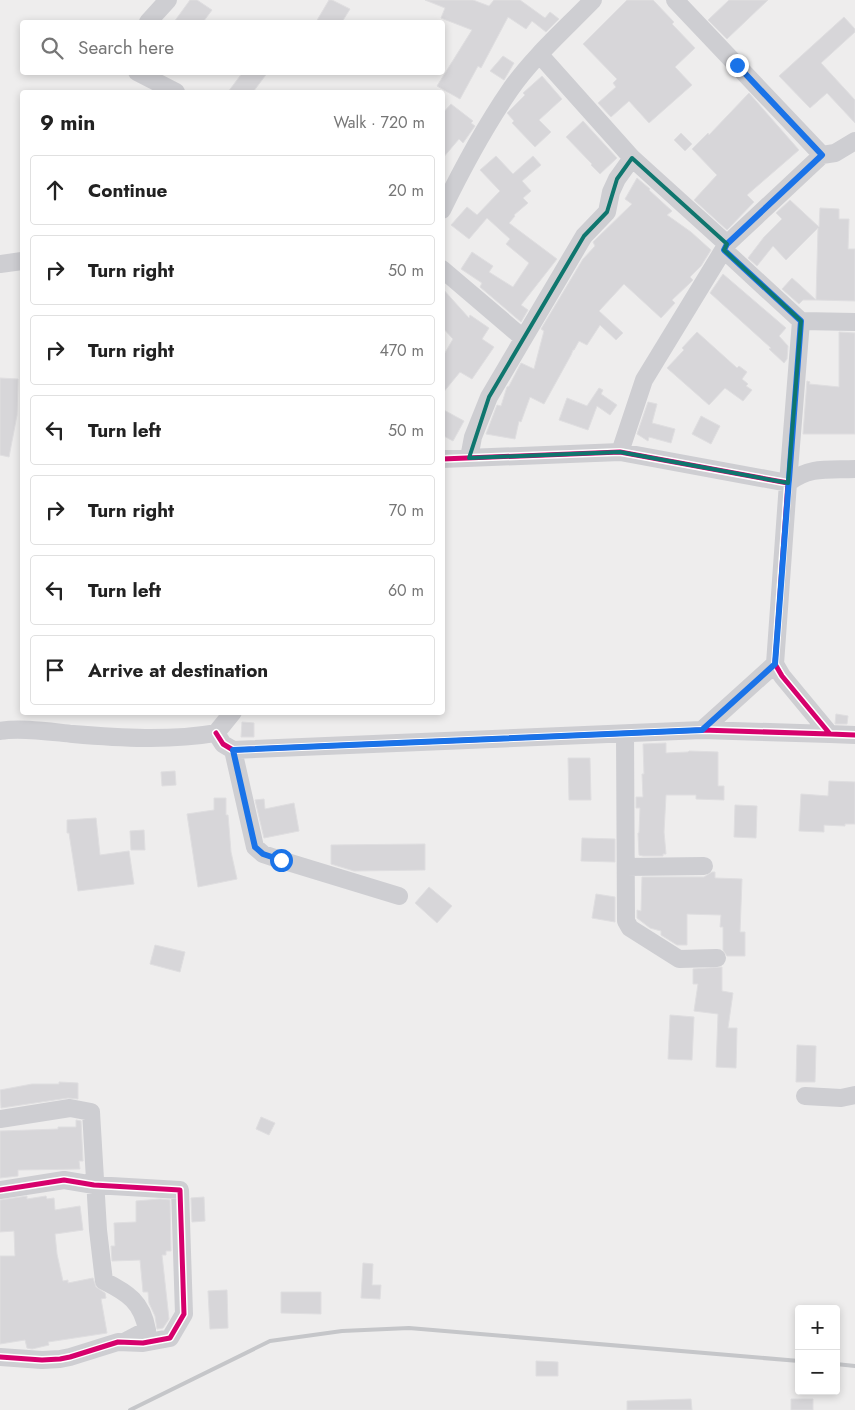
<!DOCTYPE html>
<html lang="en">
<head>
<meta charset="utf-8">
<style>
  :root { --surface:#fff; --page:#f6f6f6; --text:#222; --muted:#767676; --line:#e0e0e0 }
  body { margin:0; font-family:Jost,sans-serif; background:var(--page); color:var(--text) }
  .controls { position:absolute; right:15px; bottom:15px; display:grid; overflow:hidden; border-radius:5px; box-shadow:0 2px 8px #0003 }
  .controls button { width:45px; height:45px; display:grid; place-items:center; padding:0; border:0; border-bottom:1px solid var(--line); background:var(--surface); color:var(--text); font:25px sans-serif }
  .stop { position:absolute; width:15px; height:15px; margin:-11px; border:4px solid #1a73e8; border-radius:50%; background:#fff }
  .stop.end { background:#1a73e8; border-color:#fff; box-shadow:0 1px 5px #0008 }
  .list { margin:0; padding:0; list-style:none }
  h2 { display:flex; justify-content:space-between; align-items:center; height:65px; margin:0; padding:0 20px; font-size:21px }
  h2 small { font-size:16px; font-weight:400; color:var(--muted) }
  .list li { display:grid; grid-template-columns:32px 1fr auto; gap:15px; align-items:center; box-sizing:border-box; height:70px; margin:0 10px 10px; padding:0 10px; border:1px solid var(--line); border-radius:5px }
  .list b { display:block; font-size:19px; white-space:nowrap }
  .list em { font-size:16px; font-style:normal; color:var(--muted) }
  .icon { flex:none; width:28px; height:28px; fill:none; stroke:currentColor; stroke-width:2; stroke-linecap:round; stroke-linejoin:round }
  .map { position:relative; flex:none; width:855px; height:1410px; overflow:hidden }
  .search { position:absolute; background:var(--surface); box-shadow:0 2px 8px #0003; left:20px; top:20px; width:425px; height:55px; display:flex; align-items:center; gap:12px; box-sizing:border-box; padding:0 18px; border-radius:5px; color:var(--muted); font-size:19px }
  .panel { position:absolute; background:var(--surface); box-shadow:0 2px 8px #0003; left:20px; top:90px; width:425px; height:625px; border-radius:5px }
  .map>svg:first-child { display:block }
</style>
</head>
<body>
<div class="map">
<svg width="855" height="1410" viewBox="0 0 855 1410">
  <rect width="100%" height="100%" fill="#eeeded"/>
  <!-- building -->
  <path fill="#d7d6d9" stroke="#dfdee0" d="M 190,0 L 197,0 L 212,10 L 203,22 L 174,22 Z
    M 329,0 L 332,0 L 350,9 L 342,22 L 316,22 Z
    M 425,0 L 473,0 L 489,6 L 494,0 L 520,0 L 545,18 L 550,12 L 559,19 L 546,32 L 532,21 L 526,29 L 508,17 L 481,68 L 478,66 L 460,99 L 437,86 L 472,30 L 441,18 L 445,8 Z
    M 627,0 L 653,0 L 674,22 L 672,24 L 695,48 L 675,67 L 692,85 L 649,123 L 629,101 L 611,117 L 598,103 L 616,87 L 613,83 L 617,79 L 583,44 Z
    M 729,0 L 768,0 L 727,39 L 708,20 Z
    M 844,17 L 855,29 L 855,32 L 821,63 L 855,100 L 855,123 L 827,93 L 810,108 L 779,76 Z
    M 503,56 L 514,63 L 504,80 L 490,71 Z
    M 243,72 L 268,72 L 253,92 L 228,92 Z
    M 542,76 L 562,99 L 539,120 L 551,132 L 535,147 L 512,123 L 514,121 L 507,113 L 525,95 L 523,93 Z
    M 749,93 L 799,150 L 747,195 L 754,202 L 727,230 L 694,200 L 717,175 L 692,149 L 708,133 L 709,135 Z
    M 451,104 L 473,121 L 471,123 L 475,126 L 463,143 L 459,139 L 442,159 L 442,114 Z
    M 583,121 L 617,158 L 600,174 L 591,165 L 592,164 L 566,137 Z
    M 681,133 L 692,144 L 685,151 L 674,140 Z
    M 496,156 L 513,174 L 533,156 L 541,165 L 522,181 L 531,191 L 523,198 L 528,203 L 514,215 L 515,216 L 509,223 L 557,259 L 521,305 L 528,310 L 521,322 L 480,287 L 482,283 L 461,269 L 472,252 L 493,266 L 489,272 L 513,287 L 529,263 L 506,244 L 510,239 L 487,218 L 469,239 L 451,225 L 467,207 L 477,215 L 500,191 L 480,170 Z
    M 637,178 L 650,189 L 649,190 L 672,211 L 667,215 L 691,232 L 711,250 L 701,266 L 690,277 L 693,280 L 691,282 L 672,300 L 675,303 L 661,318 L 624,284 L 599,311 L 623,333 L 616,340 L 600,325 L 587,345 L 579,341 L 574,350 L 573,350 L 571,355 L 544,404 L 530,397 L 521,422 L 519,421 L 515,439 L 486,434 L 497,405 L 501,406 L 507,387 L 509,386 L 521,363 L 534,369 L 544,331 L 541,329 L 583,259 L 595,246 L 593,242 L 632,204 L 625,199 Z
    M 790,200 L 819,227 L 820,208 L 839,209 L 839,219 L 849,219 L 848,249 L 855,249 L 855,301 L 816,300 L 818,228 L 786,260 L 773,246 L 757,266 L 748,258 L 764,237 L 782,219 L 776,213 Z
    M 723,274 L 786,328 L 779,336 L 788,346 L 787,359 L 784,363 L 769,349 L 771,348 L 710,293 Z
    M 792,278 L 801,286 L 816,300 L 803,300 L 799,304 L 782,289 Z
    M 442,288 L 469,318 L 470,315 L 489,328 L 482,339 L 494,347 L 472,379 L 460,372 L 442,394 L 442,358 L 453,339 L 442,327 Z
    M 697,332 L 737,368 L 739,366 L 747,372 L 742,379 L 748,384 L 746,386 L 752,390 L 743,401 L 725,388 L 709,405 L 667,368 L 684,350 L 682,348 Z
    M 839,332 L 855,333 L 855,434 L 803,434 L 807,381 L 810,382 L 809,384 L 839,387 Z
    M 0,378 L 18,379 L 17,415 L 9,457 L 0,455 Z
    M 599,388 L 603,390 L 601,394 L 617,405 L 610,415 L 597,406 L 588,430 L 559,420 L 567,398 L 587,406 Z
    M 648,402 L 657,404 L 652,423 L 675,429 L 671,443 L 649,437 L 648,441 L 637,434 Z
    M 442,409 L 464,421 L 453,441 L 442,435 Z
    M 701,416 L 720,426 L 711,444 L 692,434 Z
    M 836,714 L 848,716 L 847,724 L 835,724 Z
    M 242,722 L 254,723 L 254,737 L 241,737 Z
    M 666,743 L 666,753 L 688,752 L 689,751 L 718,752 L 718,786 L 724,786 L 724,800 L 696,799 L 696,795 L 666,795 L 664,832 L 666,854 L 663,854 L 663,856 L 643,856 L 639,855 L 638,833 L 639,833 L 640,808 L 636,808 L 636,797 L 643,797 L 642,774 L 644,774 L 643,744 Z
    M 568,758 L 590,758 L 591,800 L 569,800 Z
    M 175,771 L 176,785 L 162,786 L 161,772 Z
    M 829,781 L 855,782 L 855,824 L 845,824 L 845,826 L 824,825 L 824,832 L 799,831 L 801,794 L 828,796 Z
    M 214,798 L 226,798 L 226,815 L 228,815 L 231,852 L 237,879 L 198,887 L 187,814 L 214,810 Z
    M 264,799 L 265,809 L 294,803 L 299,831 L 264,838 L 255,800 Z
    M 735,805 L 757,806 L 756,838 L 734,837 Z
    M 96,818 L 100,855 L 129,851 L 134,884 L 78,891 L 69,833 L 67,833 L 67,820 Z
    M 144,830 L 145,850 L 131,850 L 130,831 Z
    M 582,838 L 615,839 L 615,862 L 581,861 Z
    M 425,844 L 425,870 L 354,871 L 331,864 L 331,845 Z
    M 712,872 L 715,872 L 715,878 L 742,879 L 740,932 L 745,932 L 745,956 L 727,956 L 723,950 L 723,927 L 720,927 L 721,915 L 687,914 L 687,945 L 677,945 L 661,935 L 661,931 L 650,928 L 637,918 L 637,910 L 641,911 L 642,877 L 704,877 Z
    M 429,887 L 452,906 L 437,923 L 415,903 Z
    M 596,894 L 615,897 L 615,922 L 592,918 Z
    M 155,945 L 185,952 L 180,972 L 150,964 Z
    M 722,967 L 722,991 L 733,993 L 728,1028 L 737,1028 L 736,1068 L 716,1067 L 718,1014 L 694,1011 L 698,984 L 693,984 L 693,969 Z
    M 670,1015 L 694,1017 L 692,1060 L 668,1059 Z
    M 797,1045 L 816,1046 L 815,1082 L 796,1082 Z
    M 59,1082 L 78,1083 L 78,1099 L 68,1098 L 1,1108 L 0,1090 L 32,1084 L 59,1084 Z
    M 261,1117 L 275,1123 L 269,1135 L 256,1129 Z
    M 76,1120 L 81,1121 L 83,1161 L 79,1161 L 80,1169 L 18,1170 L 18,1176 L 0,1178 L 0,1131 L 58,1129 L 58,1127 L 76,1127 Z
    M 27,1196 L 27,1199 L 46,1196 L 47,1199 L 54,1198 L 55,1210 L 80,1206 L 83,1230 L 55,1234 L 57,1254 L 63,1281 L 68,1280 L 68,1283 L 93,1278 L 96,1287 L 105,1293 L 106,1298 L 101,1299 L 107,1333 L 48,1342 L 49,1345 L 32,1349 L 27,1348 L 25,1340 L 0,1344 L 0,1256 L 15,1256 L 14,1231 L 0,1232 L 0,1200 Z
    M 204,1197 L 205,1221 L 192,1222 L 191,1198 Z
    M 160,1199 L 170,1200 L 171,1251 L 166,1251 L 166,1255 L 162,1255 L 169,1319 L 163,1328 L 157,1329 L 155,1316 L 149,1303 L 148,1292 L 143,1292 L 140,1260 L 112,1261 L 111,1246 L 115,1246 L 114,1223 L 136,1222 L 136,1201 Z
    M 363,1263 L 373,1264 L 372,1285 L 381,1285 L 380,1299 L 361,1298 Z
    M 227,1290 L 228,1328 L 210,1329 L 208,1291 Z
    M 281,1292 L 321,1292 L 321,1314 L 281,1313 Z
    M 536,1361 L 558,1362 L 558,1376 L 536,1376 Z
    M 691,1399 L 692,1410 L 627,1410 L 627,1401 Z
    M 791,1399 L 813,1399 L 813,1410 L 791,1410 Z"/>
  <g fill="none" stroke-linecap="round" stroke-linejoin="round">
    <!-- minor -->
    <path stroke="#ceced2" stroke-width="18" d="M 675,0 L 822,155 L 835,153 L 855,141
      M 148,22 L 168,0
      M 540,55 L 632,158 L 727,244
      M 137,72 L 176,92
      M 442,210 C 462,169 484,128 510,90 C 533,57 565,29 593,0
      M 724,250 L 801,321 L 788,483 C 809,466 829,470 855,469
      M 0,264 L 22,261
      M 442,269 L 523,338
      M 801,321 L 855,322
      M 620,452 L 644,380 L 727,244 L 822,155
      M 469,458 L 473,437 L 489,397 L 584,236 L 607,212 L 611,192 L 617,179 L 632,158
      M 442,459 L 620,452 L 788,483 L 775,664 L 782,676 L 830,734 L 855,735
      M 702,730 L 775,664
      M 0,731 C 20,727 52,732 73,734 C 120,738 170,741 216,733 L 233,712
      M 216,733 L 223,744 L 233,750 L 702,730 L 830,734
      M 625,734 L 626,921 L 630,928 L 679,959 L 717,958
      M 233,750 L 255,847 L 263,854 L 281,860 L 399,896
      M 626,867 L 704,866
      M 805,1096 L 841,1098 L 855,1095
      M 0,1119 L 70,1108 L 91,1112 L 98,1230 L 104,1281 C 128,1293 142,1302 147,1330 L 126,1341
      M 0,1190 L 64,1180 L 94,1185 L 180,1190 L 184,1314 L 170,1338 L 143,1343 L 118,1342 L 70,1357 L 60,1359 L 42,1360 L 0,1357"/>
    <!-- rail -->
    <path stroke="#c5c6c9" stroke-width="4" d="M 836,1364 L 855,1366
      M 130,1410 L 270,1341 L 342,1331 L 409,1328 L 799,1361"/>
    <!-- cycleway casing -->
    <g stroke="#fff" stroke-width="8">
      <path id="cycleway" d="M 442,459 L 620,452 L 788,483 L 775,664 L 782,676 L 830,734 L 855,735
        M 216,733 L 223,744 L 233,750 L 702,730 L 830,734
        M 0,1190 L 64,1180 L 94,1185 L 180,1190 L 184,1314 L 170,1338 L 143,1343 L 118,1342 L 70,1357 L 60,1359 L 42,1360 L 0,1357"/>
    </g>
    <!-- cycleway -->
    <use href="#cycleway" stroke="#d6006c" stroke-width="5"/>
  </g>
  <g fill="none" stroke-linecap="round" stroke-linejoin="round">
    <!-- route -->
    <path stroke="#1a73e8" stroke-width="6" d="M 281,860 L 263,854 L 255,847 L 233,750 L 702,730 L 775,664 L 801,321 L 724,250 L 727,244 L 822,155 L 737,65"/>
  </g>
  <!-- marked area -->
  <path fill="none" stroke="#0f766e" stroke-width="4" stroke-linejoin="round" d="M 632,158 L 727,244 L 724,250 L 801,321 L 788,483 L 620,452 L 469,458 L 489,397 L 584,236 L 607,212 L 617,179 Z"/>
</svg>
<div class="controls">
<button>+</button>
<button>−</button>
</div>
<div class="stop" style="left:281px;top:860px"></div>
<div class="stop end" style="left:737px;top:65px"></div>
<div class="search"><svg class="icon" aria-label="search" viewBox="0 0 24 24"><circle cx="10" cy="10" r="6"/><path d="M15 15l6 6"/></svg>Search here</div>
<section class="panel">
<h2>9 min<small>Walk · 720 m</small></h2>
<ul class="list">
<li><svg class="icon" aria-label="ahead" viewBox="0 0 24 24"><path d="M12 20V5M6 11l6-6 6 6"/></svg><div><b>Continue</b></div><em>20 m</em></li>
<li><svg class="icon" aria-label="right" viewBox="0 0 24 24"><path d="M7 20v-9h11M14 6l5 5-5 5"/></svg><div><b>Turn right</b></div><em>50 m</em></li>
<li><svg class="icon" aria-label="right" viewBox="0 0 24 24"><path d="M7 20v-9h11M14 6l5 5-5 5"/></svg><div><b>Turn right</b></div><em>470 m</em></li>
<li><svg class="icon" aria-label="left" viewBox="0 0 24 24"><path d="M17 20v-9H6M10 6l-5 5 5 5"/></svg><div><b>Turn left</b></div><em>50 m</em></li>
<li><svg class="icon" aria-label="right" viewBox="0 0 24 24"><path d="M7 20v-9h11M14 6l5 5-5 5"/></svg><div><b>Turn right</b></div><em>70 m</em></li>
<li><svg class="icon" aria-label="left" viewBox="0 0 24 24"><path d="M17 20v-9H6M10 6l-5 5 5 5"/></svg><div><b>Turn left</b></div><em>60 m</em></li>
<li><svg class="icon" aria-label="arrive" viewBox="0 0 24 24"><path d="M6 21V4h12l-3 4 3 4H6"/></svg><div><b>Arrive at destination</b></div></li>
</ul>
</section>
</div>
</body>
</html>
